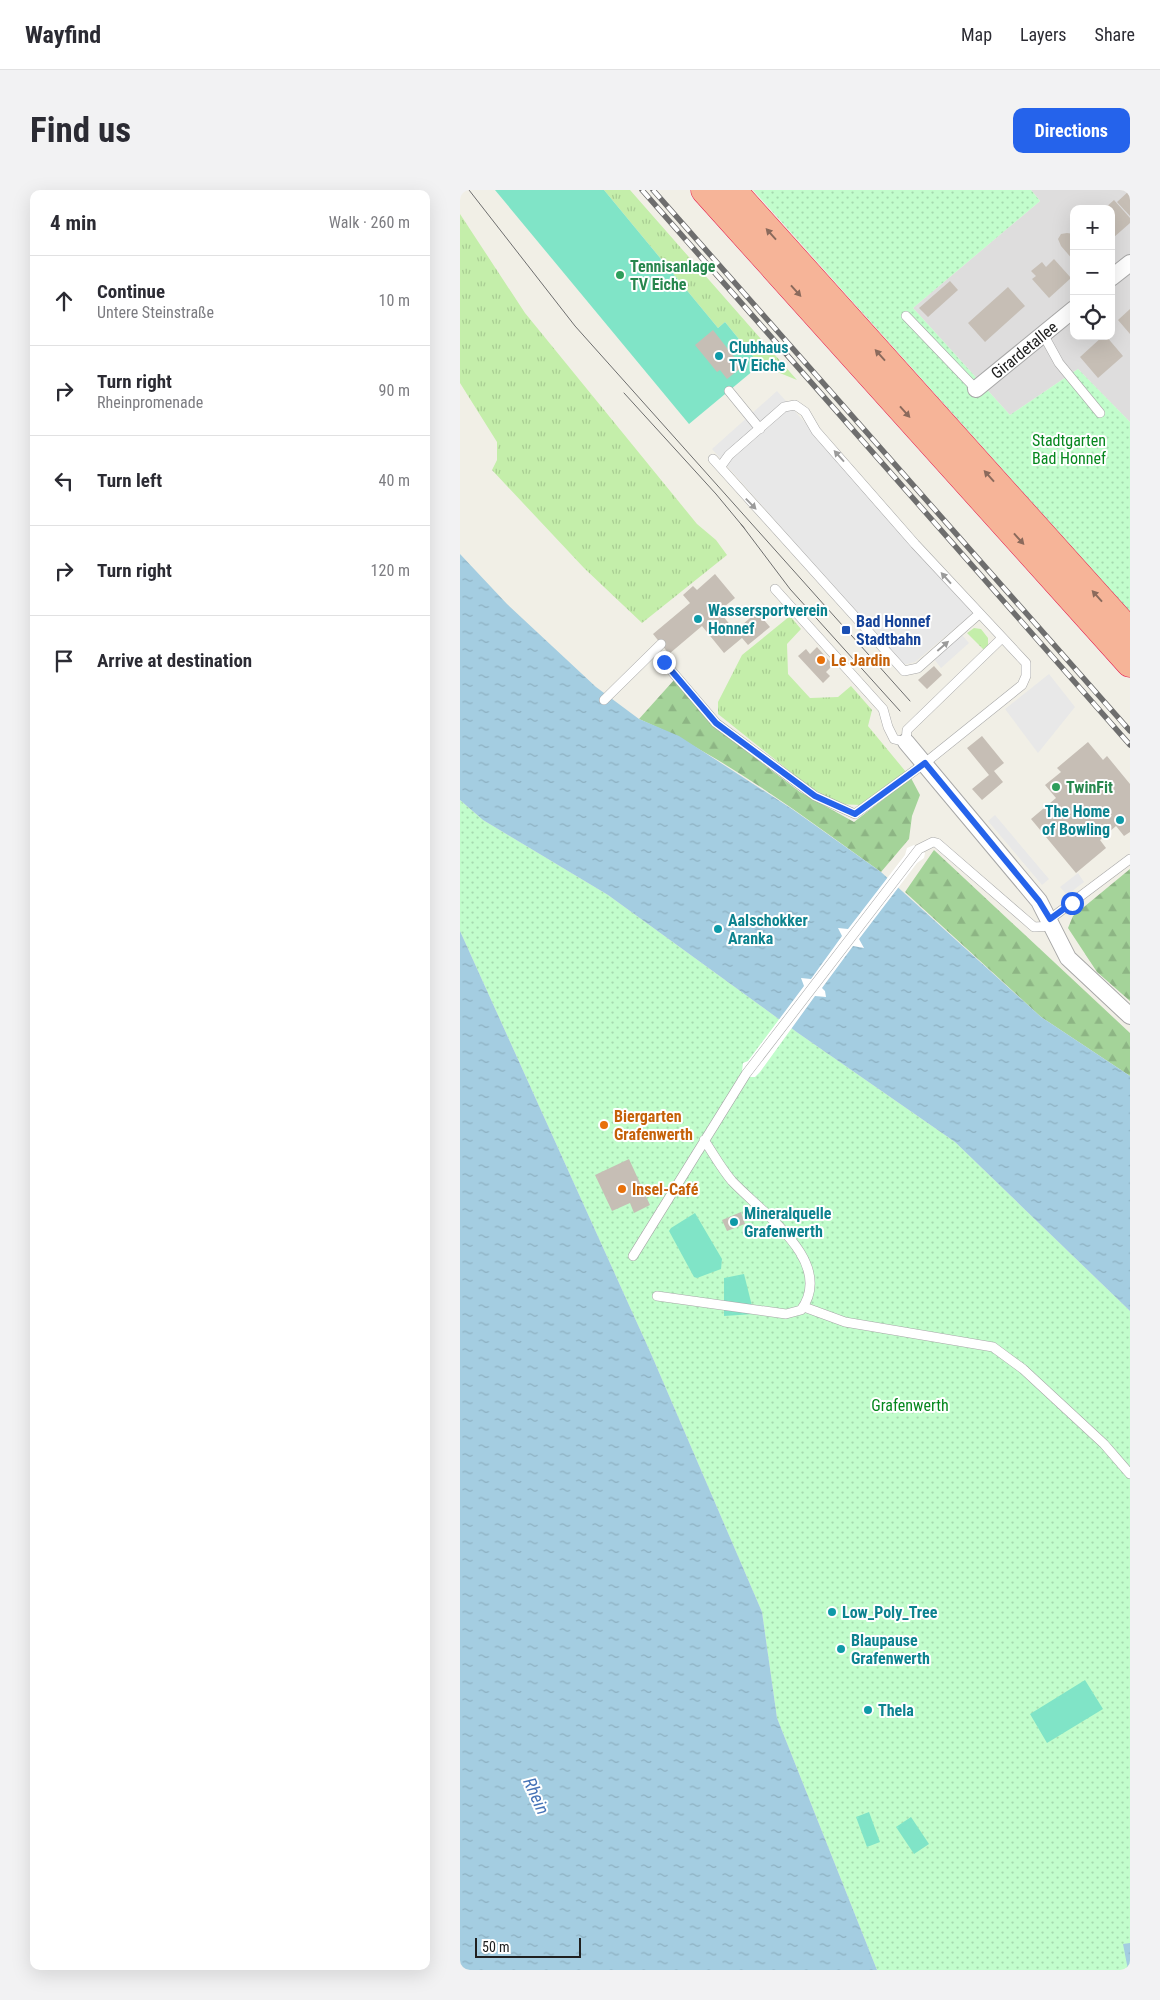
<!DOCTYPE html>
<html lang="en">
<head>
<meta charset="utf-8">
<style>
  :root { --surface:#fff; --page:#f2f2f3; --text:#2b2b33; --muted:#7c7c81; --line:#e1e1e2; --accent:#2563eb }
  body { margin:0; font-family:"Roboto Condensed",sans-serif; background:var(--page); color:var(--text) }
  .controls { position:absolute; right:15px; top:15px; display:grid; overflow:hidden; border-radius:10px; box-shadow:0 5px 20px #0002 }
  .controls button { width:45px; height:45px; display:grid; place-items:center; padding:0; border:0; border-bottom:1px solid var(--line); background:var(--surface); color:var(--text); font:25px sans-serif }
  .scale { position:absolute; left:15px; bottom:12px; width:106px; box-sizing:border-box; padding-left:5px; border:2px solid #202020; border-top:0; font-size:14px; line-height:18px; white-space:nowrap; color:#202020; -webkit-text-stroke:4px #fff; paint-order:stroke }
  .stop { position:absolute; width:15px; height:15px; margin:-11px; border:4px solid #2563eb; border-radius:50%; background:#fff }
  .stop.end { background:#2563eb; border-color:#fff; box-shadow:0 1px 5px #0008 }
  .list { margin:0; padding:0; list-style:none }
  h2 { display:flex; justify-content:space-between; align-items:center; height:65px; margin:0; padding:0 20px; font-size:21px }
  h2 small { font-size:16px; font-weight:400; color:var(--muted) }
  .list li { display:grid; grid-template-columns:32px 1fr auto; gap:15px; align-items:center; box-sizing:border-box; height:90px; padding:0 20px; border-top:1px solid var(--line) }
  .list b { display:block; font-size:19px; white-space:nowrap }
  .list p { margin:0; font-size:16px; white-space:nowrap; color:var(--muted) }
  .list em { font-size:16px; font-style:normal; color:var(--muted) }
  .icon { flex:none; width:28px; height:28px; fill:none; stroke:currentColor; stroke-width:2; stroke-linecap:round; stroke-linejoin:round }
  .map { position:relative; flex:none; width:670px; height:1780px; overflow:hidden; border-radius:10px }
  header { display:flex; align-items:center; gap:30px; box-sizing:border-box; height:70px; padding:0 25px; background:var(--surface); border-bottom:1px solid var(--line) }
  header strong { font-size:24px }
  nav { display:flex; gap:28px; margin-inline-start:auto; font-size:18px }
  .intro { display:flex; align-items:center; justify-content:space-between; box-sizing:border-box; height:120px; padding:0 30px }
  h1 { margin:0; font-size:35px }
  .button { padding:12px 22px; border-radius:10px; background:var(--accent); color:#fff; font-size:18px; font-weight:700 }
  main { display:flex; gap:30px; padding:0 30px }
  aside { flex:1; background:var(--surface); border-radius:10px; box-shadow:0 5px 20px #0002 }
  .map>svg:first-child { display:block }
</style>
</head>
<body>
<header>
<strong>Wayfind</strong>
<nav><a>Map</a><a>Layers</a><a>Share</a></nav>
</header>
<div class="intro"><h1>Find us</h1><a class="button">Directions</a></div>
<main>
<aside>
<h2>4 min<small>Walk · 260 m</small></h2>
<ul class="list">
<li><svg class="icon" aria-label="ahead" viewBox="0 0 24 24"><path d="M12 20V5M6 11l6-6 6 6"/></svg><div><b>Continue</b><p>Untere Steinstraße</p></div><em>10 m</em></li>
<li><svg class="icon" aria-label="right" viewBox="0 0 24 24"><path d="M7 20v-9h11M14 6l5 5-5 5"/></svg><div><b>Turn right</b><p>Rheinpromenade</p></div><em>90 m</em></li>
<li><svg class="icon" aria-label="left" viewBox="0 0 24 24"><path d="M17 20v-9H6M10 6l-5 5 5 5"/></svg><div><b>Turn left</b></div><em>40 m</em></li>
<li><svg class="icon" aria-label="right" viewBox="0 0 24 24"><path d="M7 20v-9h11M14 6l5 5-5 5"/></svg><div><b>Turn right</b></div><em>120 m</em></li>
<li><svg class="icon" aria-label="arrive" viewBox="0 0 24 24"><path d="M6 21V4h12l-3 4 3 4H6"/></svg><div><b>Arrive at destination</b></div></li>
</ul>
</aside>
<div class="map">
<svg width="670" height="1780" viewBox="0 0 670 1780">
  <defs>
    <pattern id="grass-tufts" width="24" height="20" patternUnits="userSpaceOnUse" patternTransform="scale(1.25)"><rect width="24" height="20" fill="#c4eeaa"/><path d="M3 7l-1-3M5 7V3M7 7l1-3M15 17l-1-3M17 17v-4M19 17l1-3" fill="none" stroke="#a8cc92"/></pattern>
    <pattern id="forest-firs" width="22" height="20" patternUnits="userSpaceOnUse" patternTransform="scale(1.25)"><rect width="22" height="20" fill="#a4d399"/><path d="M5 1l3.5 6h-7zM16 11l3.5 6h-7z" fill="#8db584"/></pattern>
    <pattern id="park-dots" width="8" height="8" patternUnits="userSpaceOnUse" patternTransform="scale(1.25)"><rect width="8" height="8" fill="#c2fdcc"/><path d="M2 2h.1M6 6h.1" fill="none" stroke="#a6d9af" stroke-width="1.8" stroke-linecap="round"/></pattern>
    <pattern id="water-ripples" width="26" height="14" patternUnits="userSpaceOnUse" patternTransform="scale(1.25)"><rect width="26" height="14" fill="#a4cde1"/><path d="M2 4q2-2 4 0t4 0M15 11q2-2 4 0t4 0" fill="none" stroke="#8db0c1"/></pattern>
  </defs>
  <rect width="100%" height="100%" fill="#f1efe6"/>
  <!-- residential -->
  <path fill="#dedddd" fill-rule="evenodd" d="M 571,0 L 670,0 L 670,232 L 618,179 L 550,225 L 453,118 L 580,11 ZM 614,19 L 651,19 L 651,146 L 614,146 Z"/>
  <!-- grass -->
  <path fill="url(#grass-tufts)" d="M 144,0 L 170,0 L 337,190 L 300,175 L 265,132 L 258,138 Z
    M 0,24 L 65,123 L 237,334 L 256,350 L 267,365 L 182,433 L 124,378 L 32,280 L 37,270 L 37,252 L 0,193 Z
    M 330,426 L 341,439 L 327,454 L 328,484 L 350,508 L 378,507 L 391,496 L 412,520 L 408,536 L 446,582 L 400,615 L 378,614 L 347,595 L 258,524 L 258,512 L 282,465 Z
    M 514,438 L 521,439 L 528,448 L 528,455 L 524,460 L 507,443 Z"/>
  <!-- forest -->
  <path fill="url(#forest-firs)" d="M 214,490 L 246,528 L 307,577 L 340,602 L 394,632 L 451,588 L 460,605 L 452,626 L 449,649 L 421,682 C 344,627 266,567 179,529 Z
    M 474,660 L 670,843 L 670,886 L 581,827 L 445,702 Z
    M 670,679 L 670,811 L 637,782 L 608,738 L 613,726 Z"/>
  <!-- park -->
  <path fill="url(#park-dots)" d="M 293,0 L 571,0 L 580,11 L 453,118 L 550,225 L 618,179 L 670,232 L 670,422 Z
    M 0,610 L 23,630 L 148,705 L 338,843 L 495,952 L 670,1121 L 670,1780 L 417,1780 L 317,1528 L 302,1422 L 192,1166 L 0,741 Z"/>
  <!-- pitch -->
  <path fill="#80e4c7" d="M 35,0 L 144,0 L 258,138 L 265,132 L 300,175 L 229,234 Z
    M 235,1023 L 262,1069 L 261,1079 L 237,1088 L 234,1087 L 209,1041 L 211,1038 Z
    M 284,1084 L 294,1124 L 264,1126 L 264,1088 Z
    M 625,1490 L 643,1519 L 587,1553 L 570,1524 Z
    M 409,1622 L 420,1652 L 407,1657 L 396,1627 Z
    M 451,1627 L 469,1654 L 454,1664 L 436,1637 Z"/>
  <!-- parking -->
  <path fill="#e8e8e8" d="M 317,201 L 513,423 L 455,472 L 443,475 L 252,259 Z
    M 502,445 L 509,453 L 481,478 L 474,469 Z
    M 589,484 L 615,517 L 578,563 L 545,519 Z
    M 535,625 L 589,689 L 582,695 L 528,631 Z
    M 618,683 L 624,692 L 607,705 L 600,697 Z"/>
  <!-- water -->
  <path fill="url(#water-ripples)" d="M 0,364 L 47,414 L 136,497 L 179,529 L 219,546 L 332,619 L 421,682 L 581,827 L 670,886 L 670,1121 L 495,952 L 338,843 L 148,705 L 23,630 L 0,610 Z
    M 0,741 L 192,1166 L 302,1422 L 317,1528 L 417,1780 L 0,1780 Z
    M 670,1753 L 670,1780 L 668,1780 L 663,1754 Z"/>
  <!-- pier -->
  <path fill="#fff" d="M 454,655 L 465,663 L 464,668 L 457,673 L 399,749 L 404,758 L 393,756 L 362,798 L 365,801 L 366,807 L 355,806 L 300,882 L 295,887 L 290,887 L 282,881 L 283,873 L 288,871 L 344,796 L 341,788 L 351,789 L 382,746 L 378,738 L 388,739 L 445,665 L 447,658 Z"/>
  <!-- building -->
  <path fill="#c6beb5" d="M 670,0 L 670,26 L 657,12 Z
    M 654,10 L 670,28 L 670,33 L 653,48 L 651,19 L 644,19 Z
    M 607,43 L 614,44 L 614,71 L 601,56 L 598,49 L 601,44 Z
    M 594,69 L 611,88 L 589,108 L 572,89 L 576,86 L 571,81 L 582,72 L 586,77 Z
    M 490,91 L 498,100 L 468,127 L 459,118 Z
    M 548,97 L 565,116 L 525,152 L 508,133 Z
    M 670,119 L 670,144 L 658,130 Z
    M 253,140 L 282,177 L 267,189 L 260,180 L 257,182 L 235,155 Z
    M 643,146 L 646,146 L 663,166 L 638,188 L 620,167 Z
    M 255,384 L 275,408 L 259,421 L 275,441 L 297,422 L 310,437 L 288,455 L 282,448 L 264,463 L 242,436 L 209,464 L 193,444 L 230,413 L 223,405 L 233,396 L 237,400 Z
    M 357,457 L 373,475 L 366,482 L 370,486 L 363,493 L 338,466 L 346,459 L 350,464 Z
    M 474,476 L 482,485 L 467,499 L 458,490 Z
    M 522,546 L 544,573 L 534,581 L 543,592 L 522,610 L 512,599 L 529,585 L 507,558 Z
    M 628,552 L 643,570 L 647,566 L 670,594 L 670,642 L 664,646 L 656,636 L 640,650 L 646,658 L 616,683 L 571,629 L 596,608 L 585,595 L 601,582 L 597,578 Z
    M 169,969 L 190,1015 L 174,1023 L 170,1013 L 152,1021 L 135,985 Z
    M 281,1022 L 285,1034 L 267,1041 L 262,1030 Z"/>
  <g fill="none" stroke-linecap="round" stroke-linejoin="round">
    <!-- service casing -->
    <g stroke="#a7a7a7" stroke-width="10">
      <path id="service" d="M 446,126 L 516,199
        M 583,144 L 599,173 L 640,223
        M 269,201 L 300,239
        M 253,269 L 444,481 L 458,478 L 519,424
        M 315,399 L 423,519 L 428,537 L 434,549 L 446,552 L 447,540 L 542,448
        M 204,472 L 256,533 L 355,606 L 395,624 L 465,573 L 562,495 L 566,486 L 566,473 L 455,354 L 356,241 L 345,222 L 335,215 L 324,217 L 269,265 L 261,276
        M 144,510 L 201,454
        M 590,729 L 670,669
        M 173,1066 L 286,884 L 459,659 L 473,652 L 477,653 L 574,737 L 593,736
        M 197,1106 L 326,1124 L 341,1120 C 376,1072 302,1023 272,991 C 261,978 253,963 244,950
        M 344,1117 L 385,1132 L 533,1157 L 563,1179 L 644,1254 L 670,1284"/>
    </g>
    <!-- minor casing -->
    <g stroke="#a7a7a7" stroke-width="18">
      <g id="minor">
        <path d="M 651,88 L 670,73"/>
        <path id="s1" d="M 516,199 L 614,119"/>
        <path d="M 446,552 L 579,711 L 608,768 L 670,826"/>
      </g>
    </g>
    <!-- trunk casing -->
    <g stroke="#e61d4e" stroke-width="29">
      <path id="trunk" d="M 245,0 L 670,473
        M 272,0 L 670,443"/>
    </g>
    <!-- service -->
    <use href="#service" stroke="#fff" stroke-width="9"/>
    <!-- minor -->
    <use href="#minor" stroke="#fff" stroke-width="16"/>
    <!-- trunk -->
    <use href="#trunk" stroke="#f6b498" stroke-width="28"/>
    <!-- tram -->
    <path stroke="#6e6e6e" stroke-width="1" d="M 9,0 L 115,136 L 450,511
      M 164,203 L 256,304 L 285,339
      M 281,334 L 330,399 L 440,521"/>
    <!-- rail casing -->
    <g stroke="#6e6e6e" stroke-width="5.5">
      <path id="rail" d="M 182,0 L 670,555
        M 193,0 L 670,541"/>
    </g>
    <!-- rail -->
    <use href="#rail" stroke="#fff" stroke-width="4" stroke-dasharray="11" stroke-linecap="butt"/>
  </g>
  <!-- one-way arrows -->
  <defs><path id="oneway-solid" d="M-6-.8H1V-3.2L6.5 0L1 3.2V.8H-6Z" transform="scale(1.25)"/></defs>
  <g fill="#8b6a5c">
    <use href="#oneway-solid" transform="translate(311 44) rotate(-132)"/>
    <use href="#oneway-solid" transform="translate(336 101) rotate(48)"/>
    <use href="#oneway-solid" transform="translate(420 165) rotate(-132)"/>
    <use href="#oneway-solid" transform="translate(445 222) rotate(48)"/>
    <use href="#oneway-solid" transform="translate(529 286) rotate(-132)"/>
    <use href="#oneway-solid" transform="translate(559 349) rotate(48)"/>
    <use href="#oneway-solid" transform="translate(637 406) rotate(-132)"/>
  </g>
  <g fill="#9b9b9b">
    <use href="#oneway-solid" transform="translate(379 266) rotate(-132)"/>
    <use href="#oneway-solid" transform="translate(291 314) rotate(46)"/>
    <use href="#oneway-solid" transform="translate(486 388) rotate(-132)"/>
    <use href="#oneway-solid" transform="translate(483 456) rotate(-41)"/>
  </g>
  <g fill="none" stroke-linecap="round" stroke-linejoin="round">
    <!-- route -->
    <path stroke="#2563eb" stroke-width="6" d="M 204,472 L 256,533 L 355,606 L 395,624 L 465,573 L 579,711 L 590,729 L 612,713"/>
  </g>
  <!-- markers -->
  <g fill="#2e9e5b" stroke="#fff" stroke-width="2">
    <circle cx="160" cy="85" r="5"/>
    <circle cx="596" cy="597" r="5"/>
  </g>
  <g fill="#0f9aa8" stroke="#fff" stroke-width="2">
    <circle cx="259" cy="166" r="5"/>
    <circle cx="238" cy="429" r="5"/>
    <circle cx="660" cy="630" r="5"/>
    <circle cx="258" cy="739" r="5"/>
    <circle cx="274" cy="1032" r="5"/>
    <circle cx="372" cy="1422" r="5"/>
    <circle cx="381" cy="1459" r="5"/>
    <circle cx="408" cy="1520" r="5"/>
  </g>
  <rect fill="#1a4fb4" stroke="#fff" stroke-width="2" x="381" y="435" width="10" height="10" rx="2.5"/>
  <g fill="#e8710a" stroke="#fff" stroke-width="2">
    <circle cx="361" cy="470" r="5"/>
    <circle cx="144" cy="935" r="5"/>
    <circle cx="162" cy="999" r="5"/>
  </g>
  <g text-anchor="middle" stroke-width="4" stroke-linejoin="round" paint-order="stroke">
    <!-- leisure labels -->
    <g font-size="16" font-weight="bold" fill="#27864d" stroke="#fff" text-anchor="start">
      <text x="170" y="82">Tennisanlage<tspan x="170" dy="18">TV Eiche</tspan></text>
      <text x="606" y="603">TwinFit</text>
    </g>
    <!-- culture labels -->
    <g font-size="16" font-weight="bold" fill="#0d838f" stroke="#fff" text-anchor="start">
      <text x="269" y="163">Clubhaus<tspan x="269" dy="18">TV Eiche</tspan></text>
      <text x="248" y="426">Wassersportverein<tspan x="248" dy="18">Honnef</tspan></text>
      <text x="650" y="627" text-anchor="end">The Home<tspan x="650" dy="18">of Bowling</tspan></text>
      <text x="268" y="736">Aalschokker<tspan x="268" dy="18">Aranka</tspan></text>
      <text x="284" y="1029">Mineralquelle<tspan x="284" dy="18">Grafenwerth</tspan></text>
      <text x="382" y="1428">Low_Poly_Tree</text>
      <text x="391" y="1456">Blaupause<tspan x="391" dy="18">Grafenwerth</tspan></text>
      <text x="418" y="1526">Thela</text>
    </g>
    <!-- street labels -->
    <g font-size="16" fill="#202020" stroke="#fff">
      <text dy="6" stroke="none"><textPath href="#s1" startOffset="62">Girardetallee</textPath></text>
    </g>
    <!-- park labels -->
    <g font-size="16" fill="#05871d" stroke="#fff">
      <text x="609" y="256">Stadtgarten<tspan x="609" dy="18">Bad Honnef</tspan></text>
      <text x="450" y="1221">Grafenwerth</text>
    </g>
    <!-- transit labels -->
    <g font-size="16" font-weight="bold" fill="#164399" stroke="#fff" text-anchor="start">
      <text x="396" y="437">Bad Honnef<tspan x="396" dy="18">Stadtbahn</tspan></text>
    </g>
    <!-- food labels -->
    <g font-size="16" font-weight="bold" fill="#c56008" stroke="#fff" text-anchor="start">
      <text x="371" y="476">Le Jardin</text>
      <text x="154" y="932">Biergarten<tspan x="154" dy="18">Grafenwerth</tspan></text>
      <text x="172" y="1005">Insel-Café</text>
    </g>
    <!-- water labels -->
    <g font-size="18" font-style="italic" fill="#4673b7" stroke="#fff">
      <text transform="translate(76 1606) rotate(66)" y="6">Rhein</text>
    </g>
  </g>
</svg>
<div class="controls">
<button>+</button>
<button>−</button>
<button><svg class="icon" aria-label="locate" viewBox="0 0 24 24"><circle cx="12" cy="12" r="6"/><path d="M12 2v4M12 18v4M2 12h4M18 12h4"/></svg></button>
</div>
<div class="scale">50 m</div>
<div class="stop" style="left:612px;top:713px"></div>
<div class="stop end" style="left:204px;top:472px"></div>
</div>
</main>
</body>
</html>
